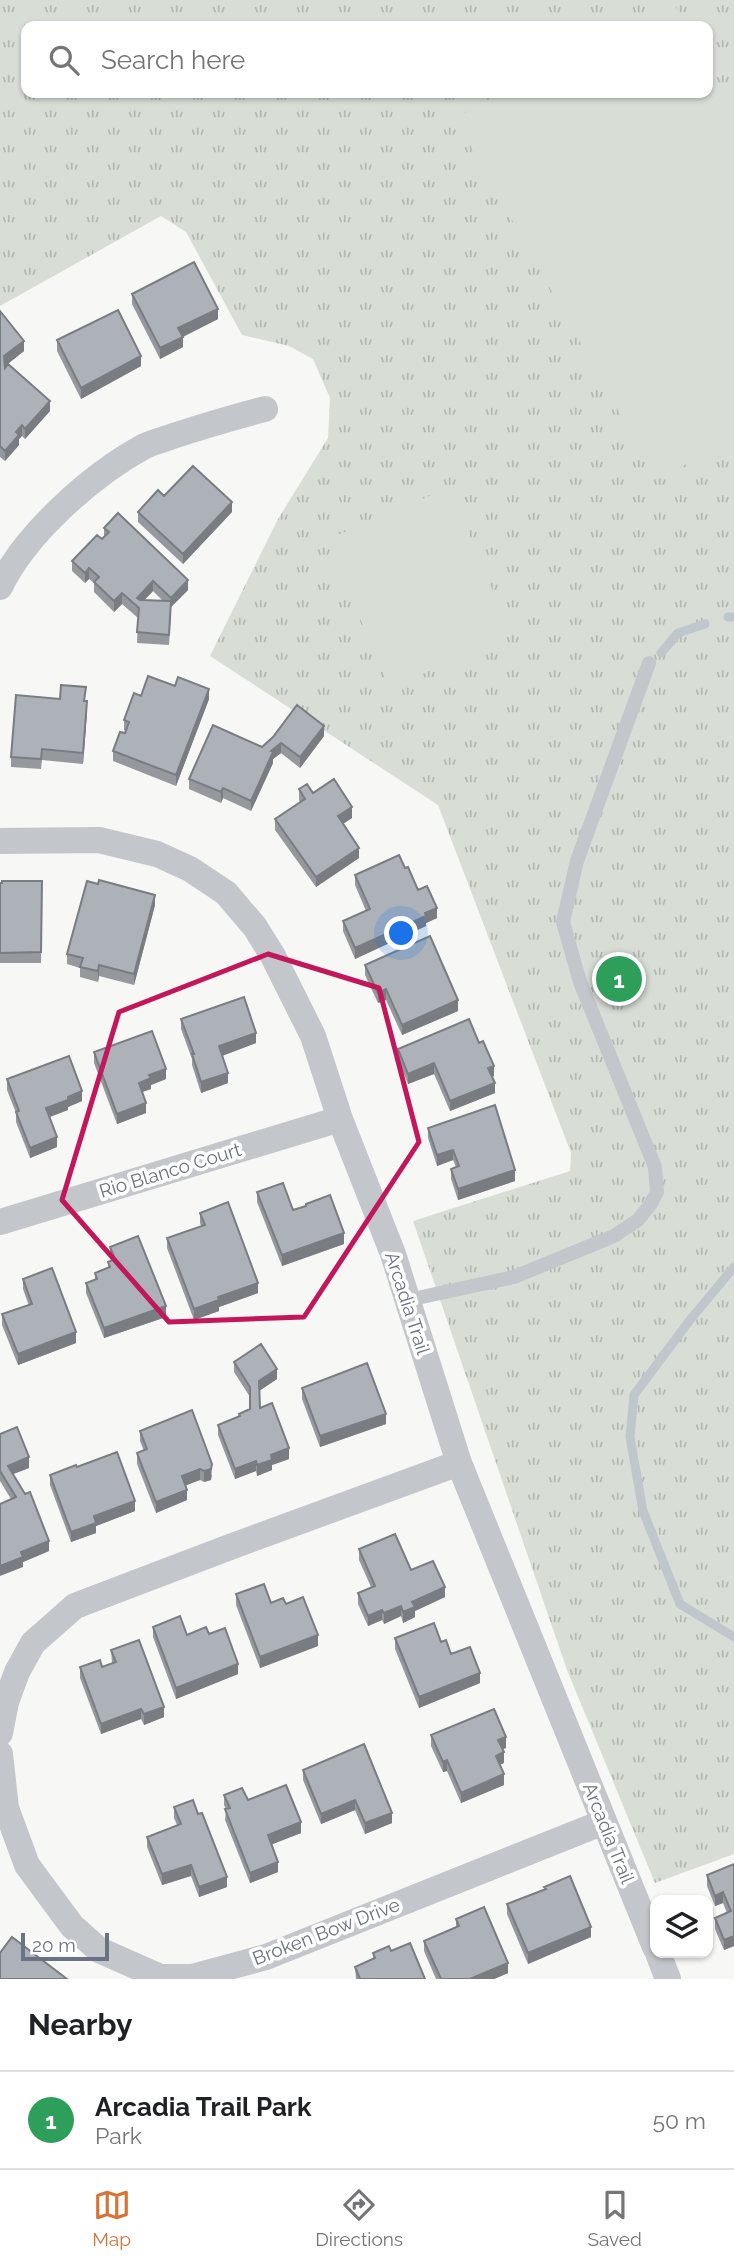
<!DOCTYPE html>
<html lang="en">
<head>
<meta charset="utf-8">
<style>
  :root { --surface:#fff; --page:#f2f2f2; --text:#202124; --muted:#757577; --line:#e0e0e0; --accent:#d67436 }
  body { margin:0; font-family:Raleway,sans-serif; background:var(--page); color:var(--text) }
  .controls { position:absolute; right:21px; bottom:21px; display:grid; overflow:hidden; border-radius:14px; box-shadow:0 2px 5px #0004 }
  .controls button { width:63px; height:63px; display:grid; place-items:center; padding:0; border:0; border-bottom:2px solid var(--line); background:var(--surface); color:var(--text); font:35px sans-serif }
  .scale { position:absolute; left:21px; bottom:18px; width:88px; box-sizing:border-box; padding-left:7px; border:4px solid #697383; border-top:0; font-size:19px; line-height:24px; white-space:nowrap; color:#697383; -webkit-text-stroke:5px #fff; paint-order:stroke }
  .you { position:absolute; left:402px; top:934px; width:24px; height:24px; margin:-18px; border:5px solid #fff; border-radius:50%; background:#1a73e8; box-shadow:0 0 0 10px #1a73e833 }
  .badge { display:grid; place-items:center; width:46px; height:46px; border-radius:50%; background:var(--accent); color:#fff; font-size:23px; font-weight:700 }
  .pin { position:absolute; translate:-50% -50%; border:4px solid #fff; box-shadow:0 2px 7px #0006 }
  .list { margin:0; padding:0; list-style:none }
  h2 { display:flex; justify-content:space-between; align-items:center; height:91px; margin:0; padding:0 28px; font-size:30px }
  h2 small { font-size:23px; font-weight:400; color:var(--muted) }
  .list li { display:grid; grid-template-columns:46px 1fr auto; gap:21px; align-items:center; box-sizing:border-box; height:98px; padding:0 28px; border-top:2px solid var(--line) }
  .list b { display:block; font-size:26px; white-space:nowrap }
  .list p { margin:0; font-size:23px; white-space:nowrap; color:var(--muted) }
  .list em { font-size:23px; font-style:normal; color:var(--muted) }
  .icon { flex:none; width:38px; height:38px; fill:none; stroke:currentColor; stroke-width:2; stroke-linecap:round; stroke-linejoin:round }
  .map { position:relative; flex:none; width:734px; height:1979px; overflow:hidden }
  .search { position:absolute; background:var(--surface); box-shadow:0 2px 5px #0004; left:21px; right:21px; top:21px; height:77px; display:flex; align-items:center; gap:18px; box-sizing:border-box; padding:0 24px; border-radius:14px; color:var(--muted); font-size:26px }
  .sheet { height:189px; background:var(--surface) }
  nav { display:flex; justify-content:space-around; align-items:center; box-sizing:border-box; height:98px; border-top:2px solid var(--line); background:var(--surface); font-size:19px; color:var(--muted) }
  nav a { display:grid; justify-items:center; gap:4px }
  nav .on { color:var(--accent) }
  .map>svg:first-child { display:block }
</style>
</head>
<body>
<div class="map">
<svg width="734" height="1979" viewBox="0 0 734 1979">
  <defs>
    <pattern id="park-tufts" width="24" height="20" patternUnits="userSpaceOnUse" patternTransform="scale(1.75)"><rect width="24" height="20" fill="#d8ded6"/><path d="M3 7l-1-3M5 7V3M7 7l1-3M15 17l-1-3M17 17v-4M19 17l1-3" fill="none" stroke="#b3b8b3"/></pattern>
  </defs>
  <rect width="100%" height="100%" fill="#f7f7f5"/>
  <!-- park -->
  <path fill="url(#park-tufts)" fill-rule="evenodd" d="M 0,0 L 734,0 L 734,1854 L 655,1883 L 567,1670 L 413,1221 L 570,1171 L 571,1153 L 438,805 L 210,656 L 278,519 L 328,438 L 330,398 L 313,359 L 289,346 L 242,335 L 186,232 L 161,216 L 0,306 ZM 26,26 L 708,26 L 708,93 L 26,93 Z"/>
  <!-- pitch -->
  <path fill="#d8ded6" d="M 669,0 L 672,0 L 686,26 L 622,26 Z
    M 708,65 L 734,112 L 734,438 L 657,480 L 455,118 L 501,93 L 708,93 Z
    M 448,488 L 512,635 L 390,688 L 326,540 Z"/>
  <g fill="none" stroke-linecap="round" stroke-linejoin="round">
    <!-- stream -->
    <path stroke="#bfc6cc" stroke-width="9" d="M 728,617 L 734,617
      M 661,653 L 678,633 L 705,624
      M 734,1267 L 690,1320 L 634,1395 L 630,1437 L 643,1511 L 680,1604 L 734,1637"/>
    <!-- service -->
    <path stroke="#c3c6ca" stroke-width="14" d="M 408,1300 L 514,1277 L 614,1236 L 638,1220 L 650,1205 L 657,1192 L 655,1167 L 580,982 L 563,922 L 577,861 L 649,663"/>
    <!-- minor -->
    <path stroke="#c3c6ca" stroke-width="26" d="M 0,587 C 25,534 92,475 143,447 C 152,442 163,440 173,436 C 204,426 234,417 265,409
      M 0,841 L 99,840 L 157,854 L 190,869 L 226,893 L 255,927 L 273,956 L 313,1036 L 340,1119 L 393,1254 L 459,1463 L 655,1947
      M 0,1222 L 340,1119
      M 0,1733 L 6,1702 L 17,1672 L 33,1643 L 75,1606 L 230,1547 L 459,1463
      M 0,1754 L 6,1808 L 27,1865 L 72,1926 L 99,1950 L 160,1977 L 192,1977 L 266,1957 L 604,1822
      M 658,1953 L 668,1979"/>
  </g>
  <!-- wall -->
  <path fill="#95999e" fill-rule="evenodd" d="M 132,294 L 218,319 L 183,337 L 183,347 L 160,359 L 132,304 Z
    M 0,311 L 24,351 L 5,366 L 50,411 L 25,439 L 22,436 L 19,439 L 19,445 L 5,461 L 0,457 Z
    M 57,340 L 141,366 L 81,399 L 57,351 Z
    M 164,496 L 232,512 L 183,564 L 138,522 L 138,512 Z
    M 104,528 L 188,590 L 171,607 L 169,645 L 137,643 L 138,618 L 122,604 L 114,612 L 94,592 L 94,583 L 89,579 L 85,583 L 72,571 L 72,561 L 102,539 L 104,536 ZM 153,591 L 163,601 L 144,600 Z
    M 141,696 L 209,699 L 176,786 L 113,761 L 113,751 L 126,731 L 124,730 L 124,720 Z
    M 85,701 L 87,711 L 83,764 L 42,760 L 41,769 L 11,767 L 11,757 Z
    M 324,736 L 300,768 L 281,753 L 273,759 L 273,763 L 251,811 L 223,798 L 221,803 L 189,789 L 189,779 L 262,747 L 273,737 Z
    M 299,789 L 313,793 L 352,818 L 343,824 L 359,858 L 316,887 L 275,830 L 275,819 L 300,802 L 299,800 Z
    M 405,868 L 437,918 L 426,923 L 426,926 L 355,959 L 343,931 L 343,921 L 366,911 L 355,885 L 355,875 Z
    M 42,881 L 41,963 L 0,963 L 0,883 Z
    M 98,884 L 155,905 L 134,985 L 99,976 L 98,982 L 80,977 L 80,968 L 67,964 L 67,954 Z
    M 365,965 L 458,1011 L 402,1035 L 386,1000 L 378,1003 L 365,975 Z
    M 181,1019 L 256,1043 L 222,1056 L 228,1083 L 201,1093 L 192,1065 L 192,1059 L 181,1029 Z
    M 398,1049 L 494,1076 L 492,1077 L 495,1093 L 450,1111 L 434,1074 L 408,1084 L 398,1059 Z
    M 94,1052 L 166,1079 L 151,1085 L 151,1089 L 142,1092 L 146,1113 L 117,1124 L 94,1063 Z
    M 7,1079 L 82,1101 L 68,1107 L 68,1110 L 50,1117 L 57,1147 L 30,1158 L 16,1122 L 16,1113 L 7,1090 Z
    M 428,1128 L 515,1181 L 458,1200 L 451,1179 L 451,1169 L 456,1167 L 453,1160 L 437,1166 L 428,1138 Z
    M 257,1192 L 293,1210 L 306,1206 L 306,1204 L 344,1244 L 282,1266 L 257,1202 Z
    M 200,1213 L 258,1293 L 219,1307 L 219,1311 L 194,1320 L 167,1248 L 167,1238 L 201,1226 L 200,1223 Z
    M 110,1247 L 166,1317 L 104,1338 L 86,1293 L 86,1283 L 95,1279 L 95,1273 L 108,1267 L 108,1262 L 112,1261 L 110,1257 Z
    M 23,1279 L 76,1343 L 18,1365 L 2,1325 L 2,1314 L 29,1306 L 23,1289 Z
    M 234,1362 L 277,1379 L 259,1391 L 260,1408 L 289,1459 L 272,1465 L 272,1470 L 257,1476 L 256,1471 L 235,1479 L 218,1435 L 218,1425 L 239,1417 L 239,1414 L 250,1409 L 250,1397 L 234,1372 Z
    M 302,1388 L 386,1424 L 320,1447 L 302,1399 Z
    M 140,1431 L 212,1475 L 211,1480 L 204,1482 L 200,1480 L 185,1485 L 187,1500 L 156,1513 L 137,1464 L 137,1453 L 144,1451 L 140,1441 Z
    M 0,1434 L 29,1468 L 13,1474 L 49,1551 L 23,1562 L 23,1567 L 11,1499 L 0,1481 Z
    M 77,1467 L 135,1511 L 96,1526 L 96,1533 L 71,1542 L 50,1485 L 50,1475 Z
    M 359,1549 L 411,1570 L 445,1597 L 415,1611 L 415,1617 L 403,1623 L 401,1616 L 384,1624 L 382,1620 L 368,1626 L 358,1604 L 358,1593 L 371,1587 L 359,1560 Z
    M 236,1594 L 271,1603 L 286,1604 L 318,1646 L 260,1668 L 236,1605 Z
    M 153,1627 L 187,1635 L 209,1634 L 238,1674 L 176,1699 L 153,1637 Z
    M 395,1638 L 441,1642 L 480,1683 L 419,1708 L 395,1649 Z
    M 111,1650 L 164,1717 L 144,1725 L 141,1719 L 101,1734 L 80,1678 L 80,1667 L 102,1667 L 112,1663 Z
    M 431,1735 L 506,1748 L 502,1749 L 504,1763 L 500,1765 L 504,1785 L 461,1803 L 447,1771 L 443,1772 L 431,1746 Z
    M 364,1744 L 392,1823 L 365,1834 L 355,1810 L 321,1824 L 303,1780 L 303,1770 Z
    M 224,1795 L 248,1800 L 301,1833 L 271,1844 L 278,1872 L 250,1883 L 225,1820 L 226,1809 L 224,1805 Z
    M 174,1807 L 227,1887 L 199,1897 L 191,1876 L 162,1885 L 147,1847 L 147,1837 L 177,1825 L 174,1818 Z
    M 734,1864 L 734,1946 L 724,1950 L 715,1929 L 715,1918 L 727,1913 L 723,1903 L 715,1906 L 707,1886 L 707,1875 Z
    M 544,1887 L 591,1937 L 528,1964 L 507,1914 L 507,1904 L 544,1890 Z
    M 456,1919 L 508,1973 L 494,1979 L 436,1979 L 424,1951 L 424,1941 L 456,1927 Z
    M 391,1951 L 425,1979 L 356,1979 L 355,1967 L 373,1959 L 373,1953 Z"/>
  <!-- shaded-wall -->
  <path fill="#797d81" d="M 218,309 L 218,319 L 178,339 L 178,328 Z
    M 183,337 L 183,347 L 160,359 L 160,348 Z
    M 24,341 L 24,351 L 4,367 L 4,356 Z
    M 141,356 L 141,366 L 81,399 L 81,388 Z
    M 50,401 L 50,411 L 25,439 L 25,429 Z
    M 22,425 L 22,436 L 19,439 L 19,445 L 5,461 L 5,451 L 16,432 Z
    M 232,502 L 232,512 L 183,564 L 183,554 Z
    M 89,568 L 89,579 L 85,583 L 85,573 Z
    M 188,580 L 188,590 L 171,607 L 169,645 L 171,598 Z
    M 153,581 L 153,591 L 138,607 L 137,598 Z
    M 122,593 L 122,604 L 114,612 L 114,601 Z
    M 209,689 L 209,699 L 176,786 L 176,775 Z
    M 87,701 L 87,711 L 83,764 L 83,753 Z
    M 324,726 L 324,736 L 300,768 L 300,757 Z
    M 281,743 L 281,753 L 273,759 L 273,763 L 251,811 L 251,801 L 271,751 Z
    M 223,788 L 223,798 L 221,803 L 221,792 Z
    M 352,807 L 352,818 L 338,827 L 338,816 Z
    M 359,848 L 359,858 L 316,887 L 316,877 Z
    M 155,895 L 155,905 L 134,985 L 134,974 Z
    M 437,908 L 437,918 L 426,923 L 426,926 L 355,959 L 355,948 Z
    M 99,965 L 99,976 L 98,982 L 98,971 Z
    M 386,989 L 386,1000 L 378,1003 L 378,993 Z
    M 458,1000 L 458,1011 L 402,1035 L 402,1025 Z
    M 256,1033 L 256,1043 L 219,1057 L 219,1046 Z
    M 434,1063 L 434,1074 L 408,1084 L 408,1074 Z
    M 494,1066 L 494,1076 L 488,1078 L 488,1068 Z
    M 166,1069 L 166,1079 L 151,1085 L 151,1089 L 139,1093 L 139,1083 L 149,1075 Z
    M 228,1073 L 228,1083 L 201,1093 L 201,1082 Z
    M 495,1083 L 495,1093 L 450,1111 L 450,1101 Z
    M 82,1091 L 82,1101 L 68,1107 L 68,1110 L 46,1118 L 46,1108 L 68,1097 Z
    M 146,1103 L 146,1113 L 117,1124 L 117,1114 Z
    M 57,1137 L 57,1147 L 30,1158 L 30,1148 Z
    M 453,1150 L 453,1160 L 437,1166 L 437,1155 Z
    M 515,1170 L 515,1181 L 458,1200 L 458,1189 Z
    M 344,1233 L 344,1244 L 282,1266 L 282,1255 Z
    M 258,1283 L 258,1293 L 219,1307 L 219,1311 L 194,1320 L 194,1309 L 218,1297 Z
    M 166,1306 L 166,1317 L 104,1338 L 104,1328 Z
    M 76,1332 L 76,1343 L 18,1365 L 18,1354 Z
    M 277,1369 L 277,1379 L 259,1391 L 259,1381 Z
    M 386,1414 L 386,1424 L 320,1447 L 320,1436 Z
    M 289,1448 L 289,1459 L 272,1465 L 272,1470 L 257,1476 L 257,1465 L 271,1455 Z
    M 29,1457 L 29,1468 L 8,1476 L 8,1466 Z
    M 256,1461 L 256,1471 L 235,1479 L 235,1469 Z
    M 212,1464 L 211,1480 L 204,1482 L 204,1471 Z
    M 200,1469 L 200,1480 L 182,1487 L 182,1476 Z
    M 187,1490 L 187,1500 L 156,1513 L 156,1502 Z
    M 135,1501 L 135,1511 L 96,1526 L 96,1533 L 71,1542 L 71,1532 L 94,1516 Z
    M 49,1541 L 49,1551 L 23,1562 L 23,1567 L 0,1576 L 0,1566 L 21,1552 Z
    M 445,1587 L 445,1597 L 415,1611 L 415,1617 L 403,1623 L 403,1612 L 412,1602 Z
    M 401,1606 L 401,1616 L 384,1624 L 384,1613 Z
    M 382,1610 L 382,1620 L 368,1626 L 368,1616 Z
    M 318,1635 L 318,1646 L 260,1668 L 260,1657 Z
    M 238,1664 L 238,1674 L 176,1699 L 176,1688 Z
    M 480,1673 L 480,1683 L 419,1708 L 419,1697 Z
    M 164,1707 L 164,1717 L 144,1725 L 144,1714 Z
    M 141,1709 L 141,1719 L 101,1734 L 101,1724 Z
    M 506,1737 L 506,1748 L 498,1751 L 498,1740 Z
    M 504,1752 L 504,1763 L 496,1766 L 496,1756 Z
    M 447,1760 L 447,1771 L 443,1772 L 443,1762 Z
    M 504,1774 L 504,1785 L 461,1803 L 461,1793 Z
    M 355,1800 L 355,1810 L 321,1824 L 321,1814 Z
    M 392,1813 L 392,1823 L 365,1834 L 365,1823 Z
    M 301,1822 L 301,1833 L 268,1846 L 268,1835 Z
    M 278,1862 L 278,1872 L 250,1883 L 250,1873 Z
    M 191,1865 L 191,1876 L 162,1885 L 162,1874 Z
    M 227,1877 L 227,1887 L 199,1897 L 199,1887 Z
    M 723,1892 L 723,1903 L 715,1906 L 715,1896 Z
    M 591,1927 L 591,1937 L 528,1964 L 528,1953 Z
    M 734,1936 L 734,1946 L 724,1950 L 724,1940 Z
    M 508,1963 L 508,1973 L 494,1979 L 470,1979 Z"/>
  <!-- building -->
  <path fill="#adb2b8" stroke="#797d81" stroke-width="2" d="M 194,262 L 218,309 L 178,328 L 183,337 L 160,348 L 132,294 Z
    M 118,310 L 141,356 L 81,388 L 57,340 Z
    M 0,311 L 24,341 L 4,356 L 5,368 L 8,364 L 50,401 L 25,429 L 22,425 L 16,432 L 19,435 L 5,451 L 0,446 Z
    M 193,466 L 232,502 L 183,554 L 138,512 L 158,490 L 164,496 Z
    M 118,513 L 188,580 L 171,598 L 153,581 L 137,598 L 140,600 L 171,601 L 169,635 L 137,632 L 139,608 L 122,593 L 114,601 L 94,582 L 99,577 L 89,568 L 85,573 L 72,561 L 97,535 L 102,539 L 109,532 L 104,528 Z
    M 148,676 L 175,686 L 178,677 L 209,689 L 176,775 L 113,751 L 120,732 L 125,733 L 129,722 L 124,720 L 134,693 L 141,696 Z
    M 61,685 L 86,687 L 84,701 L 87,701 L 83,753 L 42,749 L 41,759 L 11,757 L 16,695 L 60,699 Z
    M 297,705 L 324,726 L 300,757 L 281,743 L 271,751 L 273,752 L 251,801 L 223,788 L 221,792 L 189,779 L 213,725 L 262,747 L 273,737 Z
    M 334,779 L 352,807 L 338,816 L 359,848 L 316,877 L 275,819 L 305,799 L 299,789 L 307,784 L 313,793 Z
    M 399,855 L 405,868 L 408,867 L 418,890 L 427,886 L 437,908 L 425,913 L 426,916 L 355,948 L 343,921 L 370,909 L 355,875 Z
    M 99,880 L 155,895 L 134,974 L 99,965 L 98,971 L 80,967 L 83,958 L 67,954 L 87,881 L 98,884 Z
    M 2,881 L 42,881 L 41,952 L 0,953 L 0,883 L 2,883 Z
    M 430,936 L 458,1000 L 402,1025 L 386,989 L 378,993 L 365,965 Z
    M 244,997 L 256,1033 L 219,1046 L 228,1073 L 201,1082 L 192,1054 L 194,1054 L 181,1019 Z
    M 469,1019 L 479,1043 L 483,1041 L 494,1066 L 488,1068 L 495,1083 L 450,1101 L 434,1063 L 408,1074 L 398,1049 Z
    M 152,1031 L 166,1069 L 149,1075 L 151,1078 L 139,1083 L 146,1103 L 117,1114 L 94,1052 Z
    M 69,1056 L 82,1091 L 68,1097 L 68,1100 L 46,1108 L 57,1137 L 30,1148 L 16,1112 L 19,1111 L 7,1079 Z
    M 495,1105 L 515,1170 L 458,1189 L 451,1169 L 459,1166 L 453,1150 L 437,1155 L 428,1128 Z
    M 283,1183 L 293,1210 L 306,1206 L 306,1204 L 330,1195 L 344,1233 L 282,1255 L 257,1192 Z
    M 228,1202 L 258,1283 L 218,1297 L 219,1300 L 194,1309 L 167,1238 L 205,1225 L 200,1213 Z
    M 138,1236 L 166,1306 L 104,1328 L 86,1283 L 97,1279 L 95,1273 L 110,1267 L 108,1262 L 115,1259 L 110,1247 Z
    M 52,1268 L 76,1332 L 18,1354 L 2,1314 L 32,1304 L 23,1279 Z
    M 261,1344 L 277,1369 L 259,1381 L 260,1408 L 272,1403 L 289,1448 L 271,1455 L 272,1460 L 257,1465 L 256,1461 L 235,1469 L 218,1425 L 240,1416 L 239,1414 L 250,1409 L 250,1387 L 234,1362 Z
    M 367,1363 L 386,1414 L 320,1436 L 302,1388 Z
    M 192,1410 L 212,1464 L 211,1469 L 204,1471 L 200,1469 L 182,1476 L 187,1490 L 156,1502 L 137,1453 L 147,1449 L 140,1431 Z
    M 17,1427 L 29,1457 L 8,1466 L 25,1494 L 30,1492 L 49,1541 L 21,1552 L 23,1557 L 0,1566 L 0,1504 L 16,1497 L 0,1471 L 0,1434 Z
    M 117,1452 L 135,1501 L 94,1516 L 96,1523 L 71,1532 L 50,1475 L 76,1465 L 77,1467 Z
    M 395,1534 L 411,1570 L 433,1561 L 445,1587 L 412,1602 L 415,1607 L 403,1612 L 401,1606 L 384,1613 L 382,1610 L 368,1616 L 358,1593 L 375,1586 L 359,1549 Z
    M 264,1584 L 271,1603 L 283,1598 L 286,1604 L 303,1597 L 318,1635 L 260,1657 L 236,1594 Z
    M 180,1616 L 187,1635 L 206,1627 L 209,1634 L 225,1628 L 238,1664 L 176,1688 L 153,1627 Z
    M 434,1623 L 441,1642 L 446,1640 L 451,1654 L 470,1647 L 480,1673 L 419,1697 L 395,1638 Z
    M 139,1640 L 164,1707 L 144,1714 L 141,1709 L 101,1724 L 80,1667 L 100,1660 L 102,1667 L 116,1662 L 111,1650 Z
    M 494,1709 L 506,1737 L 498,1740 L 504,1752 L 496,1756 L 504,1774 L 461,1793 L 447,1760 L 443,1762 L 431,1735 Z
    M 364,1744 L 392,1813 L 365,1823 L 355,1800 L 321,1814 L 303,1770 Z
    M 286,1785 L 301,1822 L 268,1835 L 278,1862 L 250,1873 L 225,1809 L 230,1808 L 224,1795 L 242,1788 L 248,1800 Z
    M 193,1800 L 198,1814 L 202,1813 L 227,1877 L 199,1887 L 191,1865 L 162,1874 L 147,1837 L 181,1824 L 174,1807 Z
    M 734,1864 L 734,1936 L 724,1940 L 715,1918 L 731,1911 L 723,1892 L 715,1896 L 707,1875 Z
    M 570,1876 L 591,1927 L 528,1953 L 507,1904 L 546,1889 L 544,1887 Z
    M 484,1907 L 508,1963 L 470,1979 L 441,1979 L 424,1941 L 459,1926 L 456,1919 Z
    M 12,1937 L 67,1979 L 0,1979 L 0,1953 Z
    M 410,1943 L 425,1979 L 360,1979 L 355,1967 L 375,1958 L 373,1953 L 389,1946 L 391,1951 Z"/>
  <!-- marked area -->
  <path fill="none" stroke="#c2185b" stroke-width="5" stroke-linejoin="round" d="M 268,954 L 379,988 L 419,1142 L 304,1317 L 169,1322 L 62,1200 L 119,1012 Z"/>
  <g text-anchor="middle" stroke-width="7" stroke-linejoin="round" paint-order="stroke">
    <!-- street labels -->
    <g font-size="19" fill="#697383" stroke="#fff">
      <text transform="translate(170 1170) rotate(-17)" y="7">Rio Blanco Court</text>
      <text transform="translate(408 1303) rotate(72)" y="7">Arcadia Trail</text>
      <text transform="translate(609 1833) rotate(68)" y="7">Arcadia Trail</text>
      <text transform="translate(326 1931) rotate(-21)" y="7">Broken Bow Drive</text>
    </g>
  </g>
</svg>
<div class="controls">
<button><svg class="icon" aria-label="layers" viewBox="0 0 24 24"><path d="M12 4l9 5-9 5-9-5zM3 14l9 5 9-5"/></svg></button>
</div>
<div class="scale">20 m</div>
<div class="you"></div>
<div class="pin badge" style="left:619px;top:979px;background:#2e9e5b">1</div>
<div class="search"><svg class="icon" aria-label="search" viewBox="0 0 24 24"><circle cx="10" cy="10" r="6"/><path d="M15 15l6 6"/></svg>Search here</div>
</div>
<section class="sheet">
<h2>Nearby<small></small></h2>
<ul class="list">
<li><span class="badge" style="background:#2e9e5b">1</span><div><b>Arcadia Trail Park</b><p>Park</p></div><em>50 m</em></li>
</ul>
</section>
<nav>
<a class="on"><svg class="icon" aria-label="map" viewBox="0 0 24 24"><path d="M3 6l6-2 6 2 6-2v14l-6 2-6-2-6 2zM9 4v14M15 6v14"/></svg>Map</a>
<a><svg class="icon" aria-label="directions" viewBox="0 0 24 24"><path d="M12 3l9 9-9 9-9-9zM9 14v-3h6M13 9l2 2-2 2"/></svg>Directions</a>
<a><svg class="icon" aria-label="saved" viewBox="0 0 24 24"><path d="M7 4h10v16l-5-4-5 4z"/></svg>Saved</a>
</nav>
</body>
</html>
